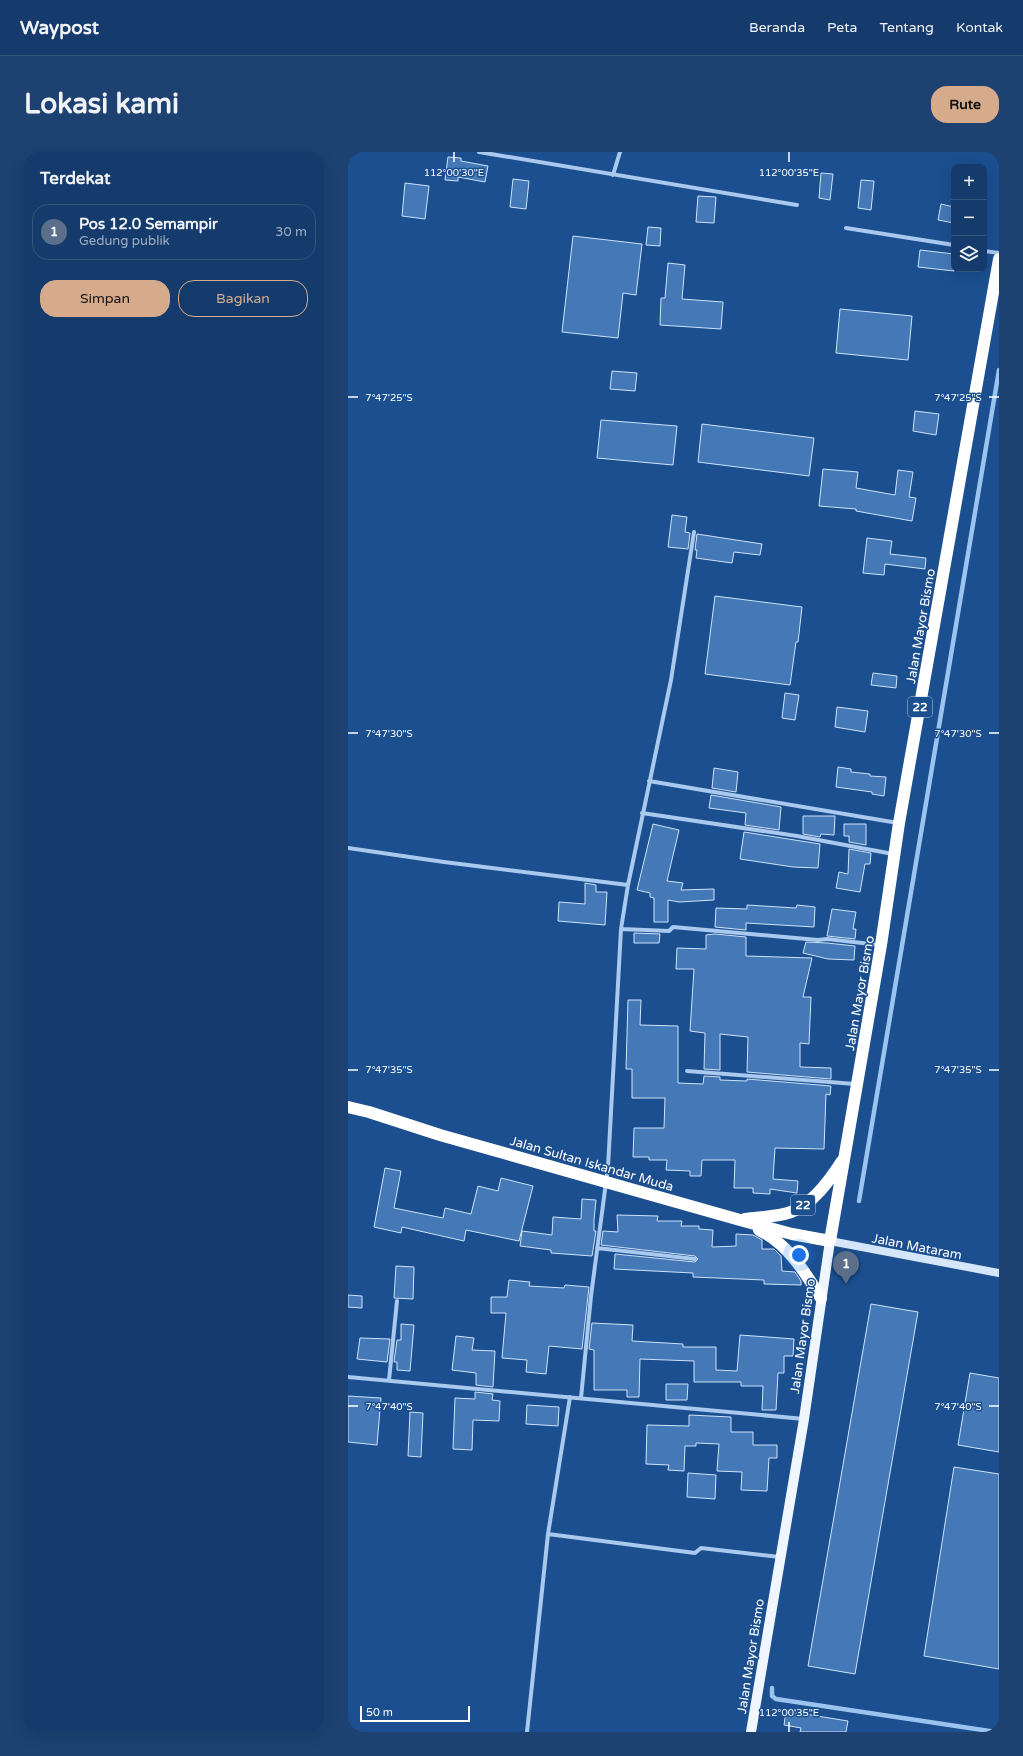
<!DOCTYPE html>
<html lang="id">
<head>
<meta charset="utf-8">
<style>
  :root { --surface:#143b6b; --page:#1d4271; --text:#f1f3f6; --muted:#9dadc1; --line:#33557e; --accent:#d6ab8b }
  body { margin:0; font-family:"Varela Round",sans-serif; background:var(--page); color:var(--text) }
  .controls { position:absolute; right:12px; top:12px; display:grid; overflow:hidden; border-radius:8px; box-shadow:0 4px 16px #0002 }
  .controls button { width:36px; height:36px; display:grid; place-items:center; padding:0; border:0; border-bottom:1px solid var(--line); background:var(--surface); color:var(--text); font:20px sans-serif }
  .scale { position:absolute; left:12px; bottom:10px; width:110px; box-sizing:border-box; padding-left:4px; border:2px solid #fff; border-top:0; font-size:11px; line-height:14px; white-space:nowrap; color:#fff; -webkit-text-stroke:3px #1b4f8f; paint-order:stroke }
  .you { position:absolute; left:451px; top:1103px; width:14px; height:14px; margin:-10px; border:3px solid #fff; border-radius:50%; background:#1a73e8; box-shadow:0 0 0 6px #1a73e833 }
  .badge { display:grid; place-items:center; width:26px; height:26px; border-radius:50%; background:var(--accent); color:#fff; font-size:13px; font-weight:700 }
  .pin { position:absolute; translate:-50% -33px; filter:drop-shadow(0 1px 2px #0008) }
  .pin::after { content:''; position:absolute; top:21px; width:14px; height:12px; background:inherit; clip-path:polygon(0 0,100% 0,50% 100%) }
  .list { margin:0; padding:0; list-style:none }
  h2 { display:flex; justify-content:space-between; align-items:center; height:52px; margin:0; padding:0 16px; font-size:17px }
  h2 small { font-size:13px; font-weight:400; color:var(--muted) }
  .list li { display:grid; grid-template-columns:26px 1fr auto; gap:12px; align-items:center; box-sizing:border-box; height:56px; margin:0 8px 8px; padding:0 8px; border:1px solid var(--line); border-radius:16px }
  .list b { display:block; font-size:15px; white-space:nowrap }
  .list p { margin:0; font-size:13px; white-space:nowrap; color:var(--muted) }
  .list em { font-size:13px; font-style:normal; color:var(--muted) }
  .actions { display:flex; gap:8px; padding:12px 16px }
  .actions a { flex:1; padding:9px 0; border:1px solid var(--accent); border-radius:16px; text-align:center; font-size:14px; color:var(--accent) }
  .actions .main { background:var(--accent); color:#111 }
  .icon { flex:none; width:22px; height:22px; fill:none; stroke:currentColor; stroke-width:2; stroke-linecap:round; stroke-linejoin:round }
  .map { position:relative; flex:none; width:651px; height:1580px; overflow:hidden; border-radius:16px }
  header { display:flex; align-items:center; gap:24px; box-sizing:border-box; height:56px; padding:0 20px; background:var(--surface); border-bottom:1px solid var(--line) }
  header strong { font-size:19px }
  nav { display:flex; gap:22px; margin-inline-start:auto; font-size:14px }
  .intro { display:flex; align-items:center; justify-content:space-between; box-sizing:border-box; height:96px; padding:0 24px }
  h1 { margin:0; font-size:28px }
  .button { padding:10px 18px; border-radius:16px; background:var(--accent); color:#111; font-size:14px; font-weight:700 }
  main { display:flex; gap:24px; padding:0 24px }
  aside { flex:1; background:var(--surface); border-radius:16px; box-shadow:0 4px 16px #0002 }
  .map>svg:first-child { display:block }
</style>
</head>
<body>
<header>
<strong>Waypost</strong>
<nav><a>Beranda</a><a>Peta</a><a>Tentang</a><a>Kontak</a></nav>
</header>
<div class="intro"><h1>Lokasi kami</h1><a class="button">Rute</a></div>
<main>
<aside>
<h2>Terdekat<small></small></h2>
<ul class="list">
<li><span class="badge" style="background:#5c6f8a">1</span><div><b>Pos 12.0 Semampir</b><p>Gedung publik</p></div><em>30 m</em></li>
</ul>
<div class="actions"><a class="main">Simpan</a><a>Bagikan</a></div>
</aside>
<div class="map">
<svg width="651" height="1580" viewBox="0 0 651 1580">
  <rect width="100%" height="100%" fill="#1b4f8f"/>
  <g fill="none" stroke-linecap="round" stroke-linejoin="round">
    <!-- stream -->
    <path stroke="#9cc4f0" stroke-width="4.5" d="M 511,1049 L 651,218
      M 424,1536 L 424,1544 L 428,1547 L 648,1580"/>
  </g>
  <!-- building -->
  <path fill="#4478b7" stroke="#cfe3fa" d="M 100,5 L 113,6 L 113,9 L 140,14 L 137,30 L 110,25 L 110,29 L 97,28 Z
    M 473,21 L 485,22 L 482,48 L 471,46 Z
    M 165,27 L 181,29 L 178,57 L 162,55 Z
    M 513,28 L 526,29 L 523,58 L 510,56 Z
    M 57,31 L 81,34 L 77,67 L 54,64 Z
    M 350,44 L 368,45 L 366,71 L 348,70 Z
    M 593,52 L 606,55 L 606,71 L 590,68 Z
    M 300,75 L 313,76 L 312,94 L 298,93 Z
    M 225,84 L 294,92 L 288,143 L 275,141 L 270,186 L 214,180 Z
    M 572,98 L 606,102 L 606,119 L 570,115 Z
    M 320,111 L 337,113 L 334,147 L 375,150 L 373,177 L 312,173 L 313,146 L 317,146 Z
    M 492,157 L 564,164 L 560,208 L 488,201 Z
    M 264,219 L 289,221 L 287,239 L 262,237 Z
    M 567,259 L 591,262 L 588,283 L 565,279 Z
    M 253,268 L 329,274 L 325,313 L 249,306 Z
    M 354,272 L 466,286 L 461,324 L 350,310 Z
    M 475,317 L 510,320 L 508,336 L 547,343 L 550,318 L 565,320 L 561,345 L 568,346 L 564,369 L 508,359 L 508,357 L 471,354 Z
    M 324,363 L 339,365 L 337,380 L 342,381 L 340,397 L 320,395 Z
    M 349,382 L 414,392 L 412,403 L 386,400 L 384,411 L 348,406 L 349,398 L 347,398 Z
    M 519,386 L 544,389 L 542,402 L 578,406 L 577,417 L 537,412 L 536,423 L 515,421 Z
    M 367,444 L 454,455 L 450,490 L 448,490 L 442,533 L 357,522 Z
    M 525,521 L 549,524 L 548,536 L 523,533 Z
    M 437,541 L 451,543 L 447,568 L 434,566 Z
    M 489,555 L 520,559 L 517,580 L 487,575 Z
    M 490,615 L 503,617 L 503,620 L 522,622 L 522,624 L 538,625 L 536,644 L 524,642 L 524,640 L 488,635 Z
    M 366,616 L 390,620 L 388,640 L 364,636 Z
    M 363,643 L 433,655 L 431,678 L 397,673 L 398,661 L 361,656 Z
    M 455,664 L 487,664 L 486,683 L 473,682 L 472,685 L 455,682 Z
    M 305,672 L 331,678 L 319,729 L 335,731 L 333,738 L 366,737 L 366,748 L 331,750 L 320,748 L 320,770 L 306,770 L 306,746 L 302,745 L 302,741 L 289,738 Z
    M 496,672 L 518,672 L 518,693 L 501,690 L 501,684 L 496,684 Z
    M 396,680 L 472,692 L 470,716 L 445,715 L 392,707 Z
    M 501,697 L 523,701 L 522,712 L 517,712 L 512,740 L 488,736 L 491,720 L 500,722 Z
    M 237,731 L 248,733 L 248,740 L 259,740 L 257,773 L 210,769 L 211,750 L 237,752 Z
    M 399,753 L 448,756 L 449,753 L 467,755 L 466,775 L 398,771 L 398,778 L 367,775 L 368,756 L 399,757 Z
    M 484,757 L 508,760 L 505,777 L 508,777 L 507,787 L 479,784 Z
    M 286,781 L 312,782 L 311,791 L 286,791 Z
    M 367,782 L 398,785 L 398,804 L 464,806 L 455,845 L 463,845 L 461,892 L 452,891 L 452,915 L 483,916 L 483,927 L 399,920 L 400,885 L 372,882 L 372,918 L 356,917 L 357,881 L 342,879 L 346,817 L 328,817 L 329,796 L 358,797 L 358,783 Z
    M 458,790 L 479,791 L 507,794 L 506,808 L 480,807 L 455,801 Z
    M 280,848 L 293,848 L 292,873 L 330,874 L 330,931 L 355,932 L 356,924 L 372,925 L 372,928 L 399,929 L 399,927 L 483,934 L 482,943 L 478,942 L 476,997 L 427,996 L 425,1027 L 450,1029 L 449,1041 L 422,1037 L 422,1042 L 405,1041 L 405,1036 L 386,1036 L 387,1008 L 354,1008 L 353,1024 L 342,1024 L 342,1019 L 318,1018 L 319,1008 L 301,1008 L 301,1005 L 285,1005 L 286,976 L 316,976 L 317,946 L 284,946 L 284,917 L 278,917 Z
    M 37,1016 L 53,1019 L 46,1056 L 95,1066 L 97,1056 L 123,1062 L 130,1034 L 150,1039 L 153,1026 L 185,1034 L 171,1089 L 118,1078 L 116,1089 L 54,1075 L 53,1081 L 26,1075 Z
    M 234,1047 L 248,1048 L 246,1068 L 246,1079 L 248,1079 L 244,1104 L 203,1101 L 203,1098 L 172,1094 L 174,1079 L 204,1083 L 205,1065 L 233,1067 Z
    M 269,1063 L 310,1064 L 309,1069 L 334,1069 L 333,1074 L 351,1074 L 351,1077 L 365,1078 L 364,1095 L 388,1094 L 388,1082 L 405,1083 L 414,1088 L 414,1097 L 426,1097 L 433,1104 L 434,1119 L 447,1120 L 453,1129 L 453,1133 L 416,1132 L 416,1128 L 345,1125 L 345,1121 L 266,1117 L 267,1102 L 347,1110 L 350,1107 L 347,1104 L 253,1093 L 255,1079 L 270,1080 Z
    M 48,1114 L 66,1115 L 65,1147 L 46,1146 Z
    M 161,1128 L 182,1130 L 181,1134 L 216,1136 L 217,1133 L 241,1135 L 234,1197 L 201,1194 L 198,1222 L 178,1220 L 179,1208 L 154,1206 L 158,1161 L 143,1161 L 143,1145 L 159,1145 Z
    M 0,1143 L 14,1144 L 14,1156 L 0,1155 Z
    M 523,1152 L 570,1160 L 507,1522 L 460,1514 Z
    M 244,1171 L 285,1173 L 284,1189 L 335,1192 L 335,1195 L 368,1195 L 368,1218 L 389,1219 L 392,1183 L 446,1187 L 445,1204 L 436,1204 L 436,1221 L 430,1221 L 428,1258 L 414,1258 L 415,1234 L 393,1234 L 393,1230 L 346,1230 L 346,1209 L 292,1207 L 291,1245 L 279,1245 L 279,1238 L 246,1238 L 246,1198 L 241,1197 Z
    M 53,1172 L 66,1173 L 62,1219 L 49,1218 L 49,1210 L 46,1210 L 49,1188 L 53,1188 Z
    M 108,1184 L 126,1186 L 124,1198 L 147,1199 L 145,1235 L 128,1233 L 128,1221 L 104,1218 Z
    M 12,1186 L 42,1187 L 39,1210 L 9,1207 Z
    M 622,1221 L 651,1226 L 651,1300 L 610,1293 Z
    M 318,1232 L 340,1232 L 339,1248 L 318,1248 Z
    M 127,1240 L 145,1242 L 144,1248 L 152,1249 L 151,1269 L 125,1268 L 124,1298 L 105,1297 L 107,1246 L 127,1247 Z
    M 0,1244 L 33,1246 L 29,1293 L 0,1290 Z
    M 179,1253 L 211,1255 L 210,1274 L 178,1272 Z
    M 62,1260 L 75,1261 L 73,1305 L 60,1304 Z
    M 341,1263 L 383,1265 L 383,1280 L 405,1280 L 405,1293 L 429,1293 L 429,1306 L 421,1306 L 419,1339 L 393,1338 L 394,1320 L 369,1319 L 371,1292 L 348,1291 L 348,1294 L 337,1294 L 336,1319 L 320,1318 L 321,1313 L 298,1312 L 299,1273 L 341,1274 Z
    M 606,1315 L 651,1322 L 651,1517 L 576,1504 Z
    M 340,1321 L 368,1323 L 367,1347 L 339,1345 Z
    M 438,1559 L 500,1569 L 498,1580 L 452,1580 L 453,1576 L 436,1573 Z"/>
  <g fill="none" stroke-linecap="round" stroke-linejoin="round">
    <!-- street -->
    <path stroke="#a9c9ee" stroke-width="4" d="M 131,0 L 449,53
      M 265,23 L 272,0
      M 498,76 L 606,93
      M 636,99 L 651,101
      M 301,629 L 550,671
      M 294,661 L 449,684 L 545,702
      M 0,696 L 96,710 L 280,733
      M 273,777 L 321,779 L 325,775 L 470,788 L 479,787 L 532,793
      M 339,919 L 507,932
      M 249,1096 L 347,1107
      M 0,1225 L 456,1267
      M 41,1228 L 49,1149
      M 233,1246 L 243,1144 L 260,1015 L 273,777 L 280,733 L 323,528 L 346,380
      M 200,1382 L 347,1401 L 353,1396 L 432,1405
      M 179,1580 L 200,1382 L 222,1245"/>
    <!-- secondary -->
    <path stroke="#d6e6fa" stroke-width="8" d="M 482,1089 L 651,1121"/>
    <!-- primary -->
    <path stroke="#f0f6ff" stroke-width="10" d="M 403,1580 L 456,1267 L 482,1089"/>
    <!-- highway -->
    <path stroke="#fff" stroke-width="12" d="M 0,955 L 21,960 L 92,983 L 392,1068 L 444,1082 L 482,1089 L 533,793 L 551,671 L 651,107
      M 397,1067 C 412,1065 429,1065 443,1060 C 465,1052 482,1028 494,1009
      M 411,1078 C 439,1091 457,1120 473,1146"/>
  </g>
  <!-- ticks -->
  <path fill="none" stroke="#fff" stroke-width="1.5" d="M 106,0 L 106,10M 441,0 L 441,10M 0,245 L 10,245M 641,245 L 651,245M 0,581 L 10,581M 641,581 L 651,581M 0,918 L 10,918M 641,918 L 651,918M 0,1254 L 10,1254M 641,1254 L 651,1254M 441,1570 L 441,1580"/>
  <g text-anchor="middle" stroke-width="3" stroke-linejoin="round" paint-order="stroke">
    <!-- shield labels -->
    <g fill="#1b4f8f" stroke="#bbcadd" stroke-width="1">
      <rect x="560" y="545" width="24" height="20" rx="3"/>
      <rect x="443" y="1043" width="24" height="20" rx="3"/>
    </g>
    <g font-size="12" font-weight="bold" fill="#fff">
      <text x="572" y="559">22</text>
      <text x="455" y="1057">22</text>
    </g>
    <!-- street labels -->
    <g font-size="13" fill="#fff" stroke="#1b4f8f">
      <text transform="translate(572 474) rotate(-80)" y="5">Jalan Mayor Bismo</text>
      <text transform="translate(511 841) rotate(-80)" y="5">Jalan Mayor Bismo</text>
      <text transform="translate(244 1011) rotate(16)" y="5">Jalan Sultan Iskandar Muda</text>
      <text transform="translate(569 1094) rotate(11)" y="5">Jalan Mataram</text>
      <text transform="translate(454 1184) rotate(-82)" y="5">Jalan Mayor Bismo</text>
      <text transform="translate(402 1504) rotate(-81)" y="5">Jalan Mayor Bismo</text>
    </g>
  </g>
  <g font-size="10" text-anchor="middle" fill="#fff" stroke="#1b4f8f" stroke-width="3" stroke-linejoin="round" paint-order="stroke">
    <text x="106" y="24">112°00'30"E</text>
    <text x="441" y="24">112°00'35"E</text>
    <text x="41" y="249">7°47'25"S</text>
    <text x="610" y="249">7°47'25"S</text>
    <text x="41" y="585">7°47'30"S</text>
    <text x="610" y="585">7°47'30"S</text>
    <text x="41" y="921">7°47'35"S</text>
    <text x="610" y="921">7°47'35"S</text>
    <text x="41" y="1258">7°47'40"S</text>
    <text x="610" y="1258">7°47'40"S</text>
    <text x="441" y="1564">112°00'35"E</text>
  </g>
</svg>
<div class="controls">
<button>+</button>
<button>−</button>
<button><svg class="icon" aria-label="layers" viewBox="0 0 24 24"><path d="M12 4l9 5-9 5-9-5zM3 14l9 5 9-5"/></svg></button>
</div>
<div class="scale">50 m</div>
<div class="you"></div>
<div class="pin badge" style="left:498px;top:1132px;background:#5c6f8a">1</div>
</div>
</main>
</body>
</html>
